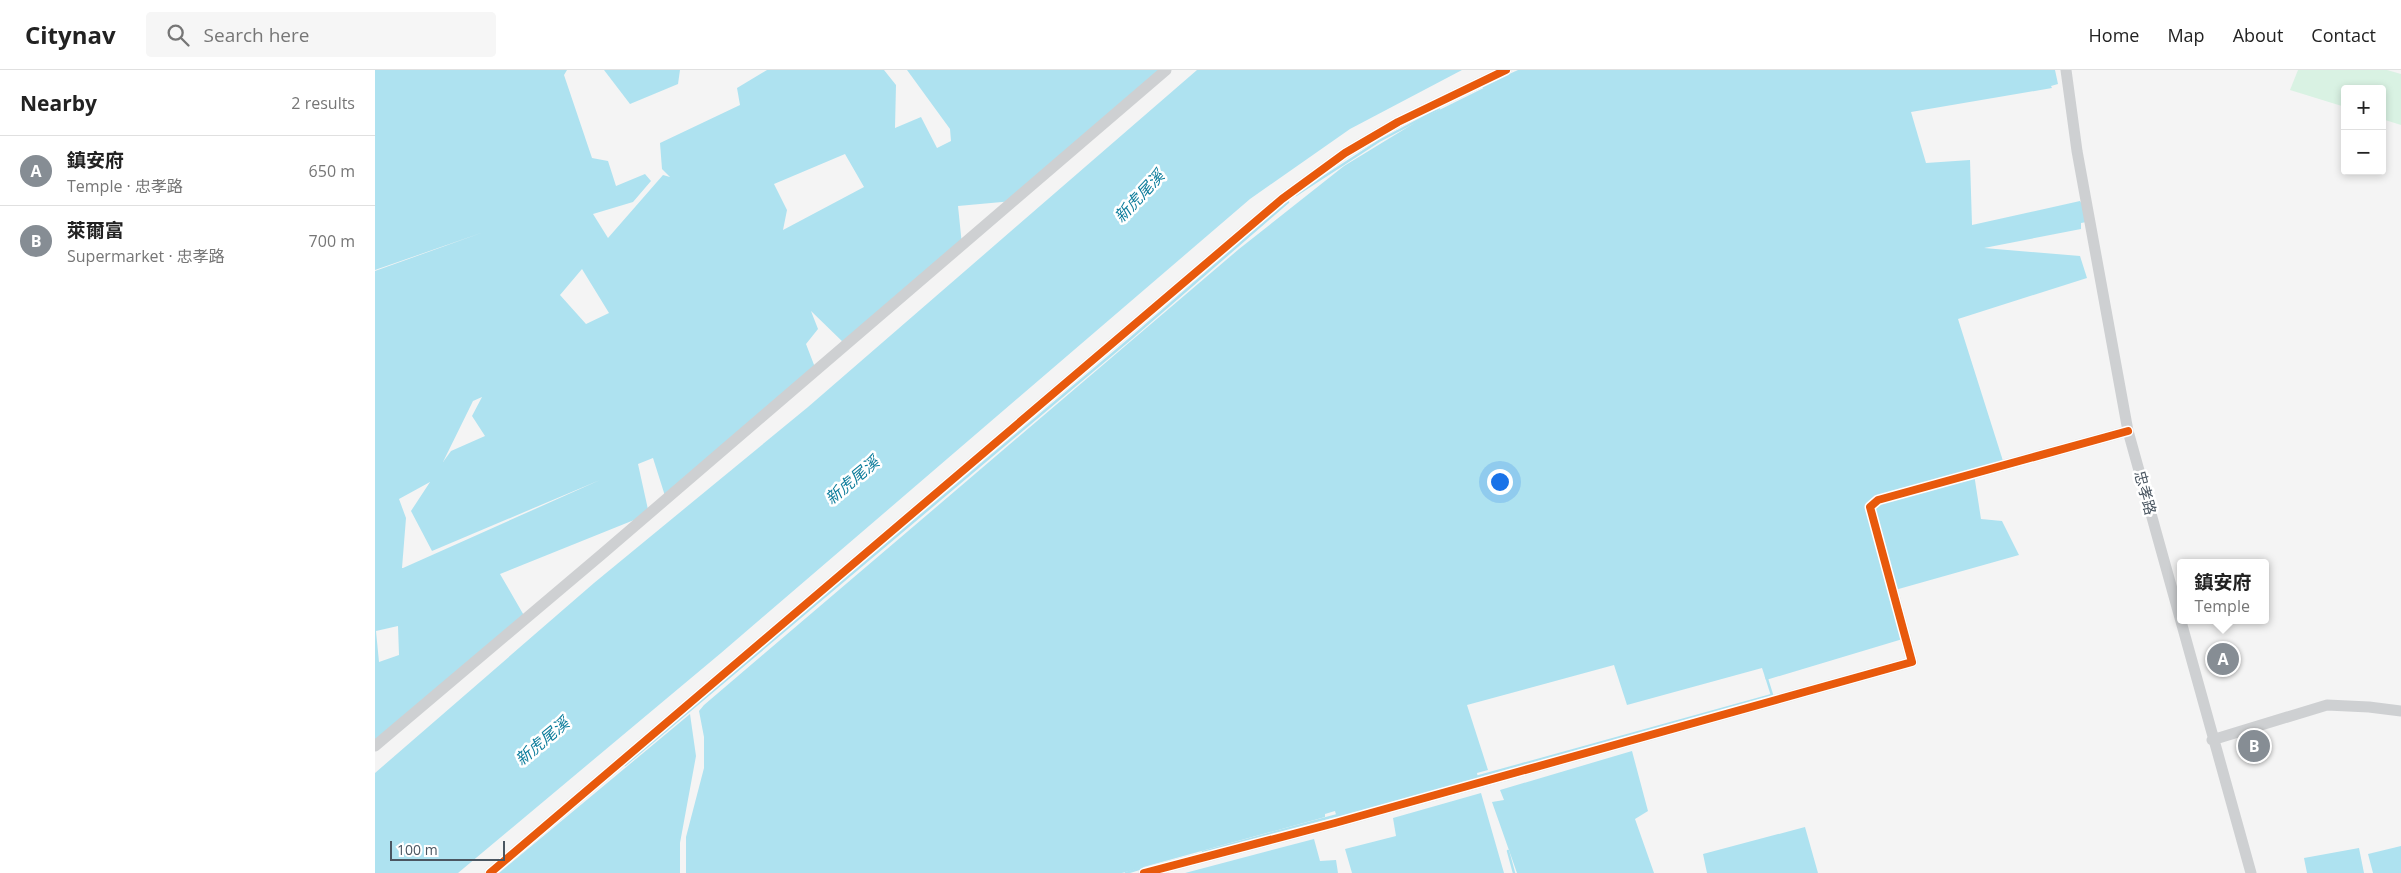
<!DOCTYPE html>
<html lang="en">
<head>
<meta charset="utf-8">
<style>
  :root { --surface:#fff; --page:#f6f6f6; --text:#222; --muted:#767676; --line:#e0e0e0; --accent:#868d94 }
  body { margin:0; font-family:"Open Sans","Noto Sans TC",sans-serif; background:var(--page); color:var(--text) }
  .controls { position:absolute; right:15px; top:15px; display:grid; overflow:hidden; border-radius:5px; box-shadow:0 2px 8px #0003 }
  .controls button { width:45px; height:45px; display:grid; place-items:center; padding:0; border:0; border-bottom:1px solid var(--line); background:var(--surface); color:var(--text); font:25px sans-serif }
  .scale { position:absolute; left:15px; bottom:12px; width:115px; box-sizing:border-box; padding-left:5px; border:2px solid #4a5661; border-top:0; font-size:14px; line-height:18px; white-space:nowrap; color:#4a5661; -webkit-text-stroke:4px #fff; paint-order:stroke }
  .you { position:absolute; left:1124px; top:411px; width:18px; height:18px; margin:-12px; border:4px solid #fff; border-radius:50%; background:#1a73e8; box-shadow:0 0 0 8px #1a73e833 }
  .badge { display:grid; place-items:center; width:32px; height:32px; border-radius:50%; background:var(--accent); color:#fff; font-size:16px; font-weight:700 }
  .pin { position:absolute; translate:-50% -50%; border:2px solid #fff; box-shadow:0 1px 5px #0006 }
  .popup { position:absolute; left:1802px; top:489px; width:92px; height:65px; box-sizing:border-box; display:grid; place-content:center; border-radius:5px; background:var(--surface); filter:drop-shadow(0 1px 4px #0005); font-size:16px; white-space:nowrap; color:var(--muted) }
  .popup b { font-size:19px; color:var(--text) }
  .popup::after { content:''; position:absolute; left:50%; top:100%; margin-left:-10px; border:10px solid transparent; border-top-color:var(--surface) }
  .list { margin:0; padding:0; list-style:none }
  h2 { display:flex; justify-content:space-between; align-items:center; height:65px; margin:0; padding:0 20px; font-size:21px }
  h2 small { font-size:16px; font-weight:400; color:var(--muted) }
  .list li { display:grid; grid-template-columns:32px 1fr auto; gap:15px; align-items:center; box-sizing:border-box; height:70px; padding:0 20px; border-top:1px solid var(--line) }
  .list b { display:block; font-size:19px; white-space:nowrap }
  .list p { margin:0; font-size:16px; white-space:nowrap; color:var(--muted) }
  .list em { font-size:16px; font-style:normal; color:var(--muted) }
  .icon { flex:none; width:28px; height:28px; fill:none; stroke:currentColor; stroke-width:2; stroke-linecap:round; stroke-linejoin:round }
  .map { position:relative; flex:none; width:2026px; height:803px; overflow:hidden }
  header { display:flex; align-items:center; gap:30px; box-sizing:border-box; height:70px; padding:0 25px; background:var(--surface); border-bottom:1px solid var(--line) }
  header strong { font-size:24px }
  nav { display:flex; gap:28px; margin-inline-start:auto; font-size:18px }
  .search { width:350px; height:45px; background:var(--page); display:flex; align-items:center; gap:12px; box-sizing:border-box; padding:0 18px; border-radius:5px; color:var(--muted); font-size:19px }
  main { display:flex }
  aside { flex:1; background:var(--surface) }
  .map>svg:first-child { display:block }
</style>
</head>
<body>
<header>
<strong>Citynav</strong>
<div class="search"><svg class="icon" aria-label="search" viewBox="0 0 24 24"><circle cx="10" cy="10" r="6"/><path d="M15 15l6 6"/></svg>Search here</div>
<nav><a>Home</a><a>Map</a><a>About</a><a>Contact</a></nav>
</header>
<main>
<aside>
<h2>Nearby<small>2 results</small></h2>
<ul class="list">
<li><span class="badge">A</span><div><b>鎮安府</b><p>Temple · 忠孝路</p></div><em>650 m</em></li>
<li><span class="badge">B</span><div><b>萊爾富</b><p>Supermarket · 忠孝路</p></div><em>700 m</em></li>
</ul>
</aside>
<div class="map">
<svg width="2026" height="803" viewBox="0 0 2026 803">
  <rect width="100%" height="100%" fill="#f4f4f4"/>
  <!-- green -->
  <path fill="#d9f2e3" d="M 1923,0 L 2012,0 L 2026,4 L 2026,55 L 2007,49 L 2007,19 L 1970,19 L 1970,37 L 1915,20 Z"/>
  <!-- water -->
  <path fill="#aee2f0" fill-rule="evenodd" d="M 0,0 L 192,0 L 189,5 L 217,88 L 233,91 L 241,116 L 270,104 L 276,111 L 258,132 L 218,144 L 233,168 L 288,105 L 295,107 L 287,99 L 285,73 L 365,35 L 362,18 L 392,0 L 509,0 L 521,15 L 520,58 L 546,47 L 562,78 L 576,71 L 575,59 L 532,0 L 791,0 L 638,131 L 583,136 L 587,175 L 471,275 L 436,241 L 443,259 L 431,274 L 441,300 L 291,429 L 278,388 L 263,394 L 274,444 L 125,504 L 151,549 L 0,678 L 0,201 L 109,162 L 0,200 ZM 470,84 L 489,117 L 408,160 L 412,140 L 399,114 ZM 207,199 L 234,243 L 211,254 L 185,225 ZM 107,327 L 97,346 L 110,366 L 76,381 L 68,392 L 98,331 ZM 225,410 L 28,498 L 27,498 L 31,448 L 24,429 L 55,412 L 36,441 L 57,481 ZM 23,556 L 24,585 L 4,592 L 1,561 Z
    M 229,0 L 305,0 L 303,14 L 255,34 Z
    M 822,0 L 1087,0 L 975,59 L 875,129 L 346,583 L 83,803 L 0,803 L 0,703 L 219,513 L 433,337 Z
    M 1145,0 L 1680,0 L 1683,14 L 1676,16 L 1677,18 L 1536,42 L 1551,93 L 1595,90 L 1597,155 L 1705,131 L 1717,151 L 1706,153 L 1706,159 L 1609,178 L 1705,186 L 1712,208 L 1583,249 L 1628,391 L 1599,404 L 1606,449 L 1627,451 L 1644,485 L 1520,520 L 1531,568 L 1391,610 L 1387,598 L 1252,635 L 1239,595 L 1092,635 L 1113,700 L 1102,703 L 1103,708 L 962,748 L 960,741 L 950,744 L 950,747 L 747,803 L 311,803 L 311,767 L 329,698 L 329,667 L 324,641 L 329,635 L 864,179 L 969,96 L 1046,49 Z
    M 315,644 L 321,686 L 305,773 L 305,803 L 124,803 Z
    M 1257,681 L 1273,741 L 1260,749 L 1279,803 L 1142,803 L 1117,732 L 1129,730 L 1125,720 Z
    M 1106,723 L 1129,803 L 977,803 L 970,779 L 1021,766 L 1018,748 Z
    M 1430,757 L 1443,803 L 1332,803 L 1328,784 Z
    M 939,769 L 945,791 L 961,790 L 963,803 L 810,803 Z
    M 2026,776 L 2026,803 L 1998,803 L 1993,784 Z
    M 1984,778 L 1989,803 L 1932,803 L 1929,788 Z"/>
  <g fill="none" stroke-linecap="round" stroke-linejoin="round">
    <!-- stream -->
    <path stroke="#aee2f0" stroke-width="2.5" d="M 1109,17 L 1146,0
      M 921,125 L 1004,71 L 1064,39
      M 250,695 L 755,269 L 913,132
      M 1101,707 L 1397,625 L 1391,606
      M 1133,781 L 1139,803
      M 828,782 L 963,745
      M 751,803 L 767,798"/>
    <!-- minor -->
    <path stroke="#ced0d2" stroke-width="11" d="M 1691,0 L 1702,81 L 1753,361 L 1876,803
      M 1837,670 L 1952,635 L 1994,637 L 2026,641
      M 0,676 L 226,485 L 791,0
      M 115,803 L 907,129 L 970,83 L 1023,52 L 1131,0
      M 769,803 L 960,753 L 1537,592 L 1495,437 L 1503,430 L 1753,361"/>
    <!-- cycleway casing -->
    <g stroke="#fff" stroke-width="11">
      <path id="cycleway" d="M 115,803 L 907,129 L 970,83 L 1023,52 L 1131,0
        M 769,803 L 960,753 L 1537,592 L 1495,437 L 1503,430 L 1753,361"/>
    </g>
    <!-- cycleway -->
    <use href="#cycleway" stroke="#e8590c" stroke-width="8"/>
  </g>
  <g text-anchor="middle" stroke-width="5" stroke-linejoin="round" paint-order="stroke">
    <!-- street labels -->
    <g font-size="15" fill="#4a5661" stroke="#fff">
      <text transform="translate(1770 423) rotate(75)" y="5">忠孝路</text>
    </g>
    <!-- water labels -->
    <g font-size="16" font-style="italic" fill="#0c7c9b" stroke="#fff">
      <text transform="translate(764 126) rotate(-47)" y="6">新虎尾溪</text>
      <text transform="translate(477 410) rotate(-40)" y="6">新虎尾溪</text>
      <text transform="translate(167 671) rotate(-40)" y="6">新虎尾溪</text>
    </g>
  </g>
</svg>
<div class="controls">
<button>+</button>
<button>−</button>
</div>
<div class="scale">100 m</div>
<div class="you"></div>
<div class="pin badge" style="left:1848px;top:589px">A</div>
<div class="popup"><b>鎮安府</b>Temple</div>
<div class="pin badge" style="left:1879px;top:676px">B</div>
</div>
</main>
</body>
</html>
